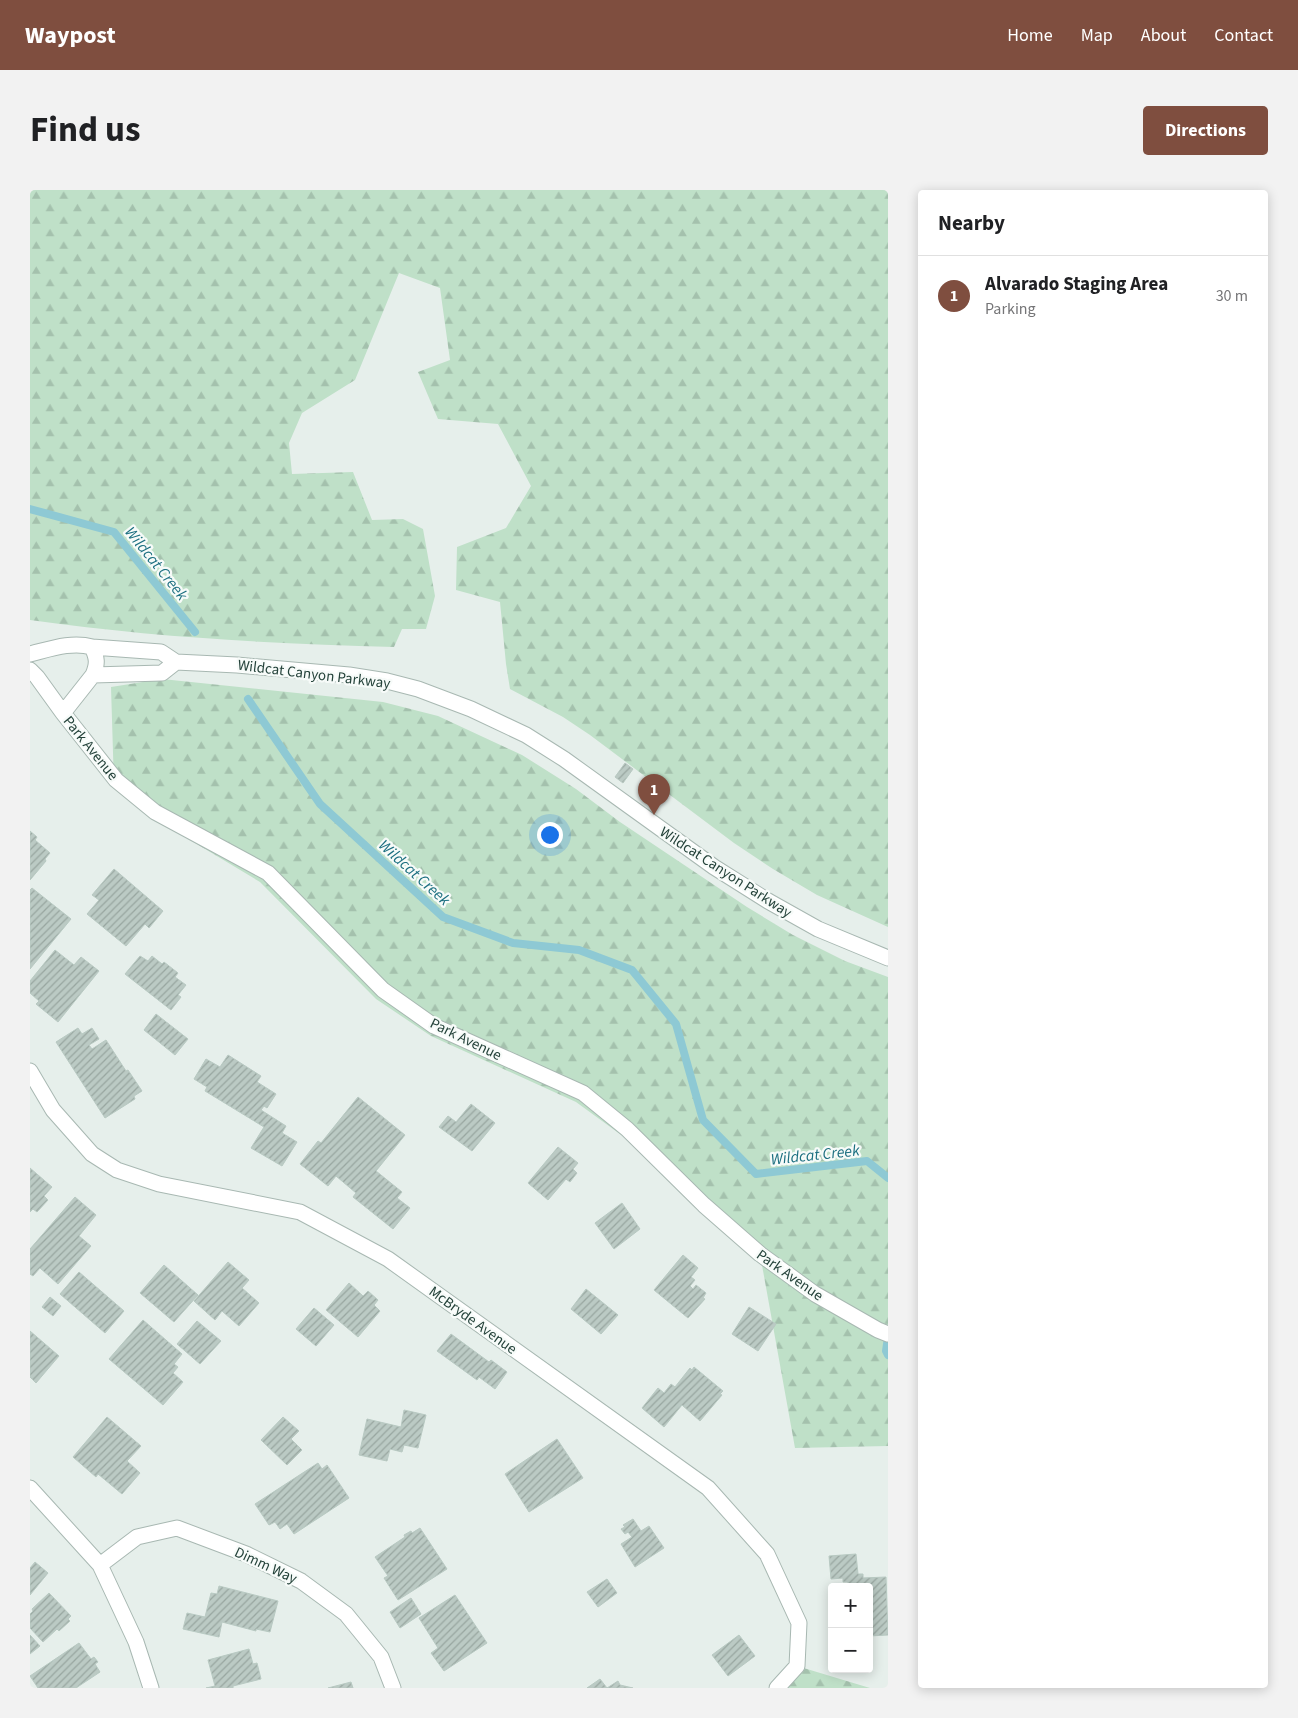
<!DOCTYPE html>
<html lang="en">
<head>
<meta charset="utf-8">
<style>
  :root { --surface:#fff; --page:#f2f2f2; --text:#202124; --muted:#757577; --line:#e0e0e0; --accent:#7f4e3f }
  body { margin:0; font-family:"Source Sans 3",sans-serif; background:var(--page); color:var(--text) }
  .controls { position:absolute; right:15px; bottom:15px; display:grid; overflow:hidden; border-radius:5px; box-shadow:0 2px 12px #0003 }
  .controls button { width:45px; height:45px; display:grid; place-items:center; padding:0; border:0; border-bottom:1px solid var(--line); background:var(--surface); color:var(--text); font:25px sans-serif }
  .you { position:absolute; left:519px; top:644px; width:18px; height:18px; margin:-12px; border:4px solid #fff; border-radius:50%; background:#1a73e8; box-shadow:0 0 0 8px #1a73e833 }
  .badge { display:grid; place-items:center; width:32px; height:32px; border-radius:50%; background:var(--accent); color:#fff; font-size:16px; font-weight:700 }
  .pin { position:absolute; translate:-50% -41px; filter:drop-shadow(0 1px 2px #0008) }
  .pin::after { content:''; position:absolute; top:26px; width:18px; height:15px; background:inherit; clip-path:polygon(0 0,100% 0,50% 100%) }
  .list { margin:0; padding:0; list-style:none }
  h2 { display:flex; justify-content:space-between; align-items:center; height:65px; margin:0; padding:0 20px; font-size:21px }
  h2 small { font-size:16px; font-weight:400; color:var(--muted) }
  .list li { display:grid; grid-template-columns:32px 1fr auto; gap:15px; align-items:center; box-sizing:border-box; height:80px; padding:0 20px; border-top:1px solid var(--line) }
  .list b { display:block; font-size:19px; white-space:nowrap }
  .list p { margin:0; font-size:16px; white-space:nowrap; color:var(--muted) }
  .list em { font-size:16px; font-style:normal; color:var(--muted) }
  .map { position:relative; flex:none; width:858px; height:1498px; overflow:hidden; border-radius:5px }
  header { display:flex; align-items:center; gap:30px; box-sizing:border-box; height:70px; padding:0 25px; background:var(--accent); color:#fff }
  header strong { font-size:24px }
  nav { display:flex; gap:28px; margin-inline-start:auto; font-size:18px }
  .intro { display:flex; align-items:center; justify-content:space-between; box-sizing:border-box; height:120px; padding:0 30px }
  h1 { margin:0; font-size:35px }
  .button { padding:12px 22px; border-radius:5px; background:var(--accent); color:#fff; font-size:18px; font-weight:700 }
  main { display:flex; gap:30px; padding:0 30px }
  aside { flex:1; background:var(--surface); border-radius:5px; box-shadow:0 2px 12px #0003 }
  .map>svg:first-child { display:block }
</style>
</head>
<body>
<header>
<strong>Waypost</strong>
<nav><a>Home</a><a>Map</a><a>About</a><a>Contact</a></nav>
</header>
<div class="intro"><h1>Find us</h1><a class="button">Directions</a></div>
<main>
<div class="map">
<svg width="858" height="1498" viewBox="0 0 858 1498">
  <defs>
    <pattern id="forest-firs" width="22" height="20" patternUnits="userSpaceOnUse" patternTransform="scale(1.25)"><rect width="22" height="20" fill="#bfe0c8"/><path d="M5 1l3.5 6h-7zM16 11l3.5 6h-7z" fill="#a4c1ad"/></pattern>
    <pattern id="building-hatch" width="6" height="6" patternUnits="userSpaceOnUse" patternTransform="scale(1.25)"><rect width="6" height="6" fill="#bbcac4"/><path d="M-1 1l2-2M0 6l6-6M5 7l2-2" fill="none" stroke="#98a6a0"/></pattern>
  </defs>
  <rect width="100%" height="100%" fill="#e6efeb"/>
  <!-- forest -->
  <path fill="url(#forest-firs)" d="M 0,0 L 858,0 L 858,737 L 787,705 L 743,679 L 704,653 L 560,545 L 533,527 L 480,499 L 476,474 L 470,412 L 426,400 L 427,357 L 476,338 L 501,296 L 468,234 L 408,229 L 388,182 L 420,170 L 410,98 L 369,83 L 325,190 L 272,223 L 259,253 L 262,284 L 323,282 L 342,330 L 373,329 L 393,339 L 405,406 L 396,439 L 372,439 L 364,457 C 242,454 121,447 0,430 Z
    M 132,489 L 353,512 L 408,526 L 492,565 L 546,599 L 590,632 L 717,717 L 763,745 L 815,771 L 858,787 L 858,1256 L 765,1258 L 730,1064 L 594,947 L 546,912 L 401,846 L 346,809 L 230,692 L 120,626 L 84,595 L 81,497 Z
    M 767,1476 L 840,1498 L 747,1498 Z"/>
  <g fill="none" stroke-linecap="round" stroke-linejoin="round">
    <!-- stream -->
    <path stroke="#8ec9d4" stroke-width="8" d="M 0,319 L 84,342 L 165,442
      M 218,509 L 290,614 L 413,727 L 483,753 L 549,760 L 602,780 L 646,834 L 673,930 L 726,984 L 837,971 L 858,988
      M 858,1147 L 856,1161 L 858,1165"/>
  </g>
  <!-- building -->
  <path fill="url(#building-hatch)" stroke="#b8c9c2" d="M 595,573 L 603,579 L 593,593 L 585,587 Z
    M 0,641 L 7,647 L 5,650 L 20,663 L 15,669 L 16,671 L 0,690 Z
    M 84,679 L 133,721 L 119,738 L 115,734 L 96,756 L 57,724 L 69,710 L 62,705 Z
    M 2,698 L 41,729 L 0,779 L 0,700 Z
    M 25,760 L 44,775 L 51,767 L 69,781 L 28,832 L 6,814 L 9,811 L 0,803 L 0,791 Z
    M 110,766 L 118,771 L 122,766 L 132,774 L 134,772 L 148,783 L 145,787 L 156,795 L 148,805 L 151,807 L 141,820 L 95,784 Z
    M 126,824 L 158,849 L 145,865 L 114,840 Z
    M 48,838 L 52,844 L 62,838 L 69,849 L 59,855 L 62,859 L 76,850 L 96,881 L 98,880 L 112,901 L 104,906 L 105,909 L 75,928 L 26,852 Z
    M 198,865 L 231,886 L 227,892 L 246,904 L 237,918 L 234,916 L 231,920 L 256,936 L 252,943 L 267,952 L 252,976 L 221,958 L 234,937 L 175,901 L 177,897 L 164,889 L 176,869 L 190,877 Z
    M 328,907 L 375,945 L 346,981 L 372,1002 L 367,1008 L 380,1018 L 363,1039 L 323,1007 L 326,1003 L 306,986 L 298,996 L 270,974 L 288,951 L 291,953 Z
    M 441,914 L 465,933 L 442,961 L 409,937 L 418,926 L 426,932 Z
    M 528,957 L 548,973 L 543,979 L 547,983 L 540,992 L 536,989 L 518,1010 L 498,993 Z
    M 0,978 L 22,997 L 14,1006 L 18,1010 L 7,1022 L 3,1019 L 0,1022 Z
    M 45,1007 L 66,1025 L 49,1046 L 61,1056 L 28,1094 L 10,1078 L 3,1086 L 0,1084 L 0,1059 Z
    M 592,1013 L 610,1039 L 584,1059 L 565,1033 Z
    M 653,1065 L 668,1078 L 661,1087 L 665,1090 L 660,1096 L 663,1099 L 666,1095 L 676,1103 L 673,1108 L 675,1109 L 658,1128 L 624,1100 Z
    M 198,1072 L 219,1090 L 212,1098 L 229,1113 L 209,1136 L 192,1121 L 185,1130 L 164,1111 Z
    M 134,1075 L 168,1105 L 144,1132 L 110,1103 Z
    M 49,1082 L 94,1121 L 75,1143 L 30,1104 Z
    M 319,1093 L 333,1106 L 338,1101 L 348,1110 L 344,1115 L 350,1121 L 328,1147 L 296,1120 Z
    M 556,1099 L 588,1125 L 571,1144 L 541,1119 Z
    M 20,1107 L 31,1116 L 23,1126 L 12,1117 Z
    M 719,1117 L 746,1134 L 728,1161 L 702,1144 Z
    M 284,1118 L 304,1135 L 286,1156 L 266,1139 Z
    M 113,1130 L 152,1164 L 144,1174 L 148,1177 L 143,1183 L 153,1192 L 133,1215 L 79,1169 Z
    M 167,1131 L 191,1151 L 170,1174 L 147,1154 Z
    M 0,1141 L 29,1166 L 6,1193 L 0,1187 Z
    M 421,1144 L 459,1172 L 461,1170 L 477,1182 L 465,1199 L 449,1187 L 447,1190 L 407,1161 Z
    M 664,1177 L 693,1201 L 690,1204 L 692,1205 L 670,1231 L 652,1215 L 634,1237 L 612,1218 L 628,1198 L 634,1203 L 641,1194 L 645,1197 L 660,1178 L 662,1180 Z
    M 374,1220 L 396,1225 L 388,1258 L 374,1255 L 372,1262 L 360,1259 L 357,1271 L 329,1265 L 337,1229 L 371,1237 Z
    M 77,1227 L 111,1256 L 97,1271 L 110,1283 L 92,1304 L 68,1284 L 66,1287 L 43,1267 Z
    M 253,1227 L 269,1241 L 261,1249 L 272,1260 L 257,1275 L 231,1250 Z
    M 527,1249 L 553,1288 L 499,1322 L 475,1284 Z
    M 288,1273 L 292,1279 L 297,1275 L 319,1308 L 264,1344 L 257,1334 L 250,1339 L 245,1332 L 239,1335 L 225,1314 Z
    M 603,1329 L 611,1341 L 619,1336 L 634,1358 L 605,1377 L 591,1354 L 602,1347 L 598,1342 L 595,1344 L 591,1339 L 595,1337 L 593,1335 Z
    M 390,1338 L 417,1379 L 368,1410 L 354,1388 L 358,1386 L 345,1367 L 375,1347 L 374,1345 L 381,1341 L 382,1343 Z
    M 826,1364 L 828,1384 L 833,1384 L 833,1388 L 856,1387 L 858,1445 L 839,1446 L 839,1397 L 818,1397 L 818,1392 L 813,1392 L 813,1388 L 801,1389 L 799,1366 Z
    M 5,1372 L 18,1383 L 0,1405 L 0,1378 Z
    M 577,1389 L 587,1403 L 568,1417 L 557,1402 Z
    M 189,1396 L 248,1411 L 240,1442 L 226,1439 L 226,1441 L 192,1432 L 189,1447 L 153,1439 L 157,1423 L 175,1427 L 181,1403 L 187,1404 Z
    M 19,1403 L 41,1426 L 38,1429 L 40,1431 L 29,1441 L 27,1439 L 13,1452 L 0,1438 L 0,1424 L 3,1421 L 2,1419 Z
    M 425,1405 L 457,1453 L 414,1481 L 401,1463 L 408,1458 L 389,1428 Z
    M 381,1408 L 391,1424 L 370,1438 L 360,1422 Z
    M 0,1445 L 10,1456 L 0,1464 Z
    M 709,1445 L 725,1466 L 698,1486 L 682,1465 Z
    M 49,1453 L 61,1469 L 64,1467 L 68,1472 L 65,1474 L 70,1482 L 46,1498 L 8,1498 L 0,1486 Z
    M 219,1459 L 223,1474 L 227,1473 L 231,1489 L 203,1496 L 203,1498 L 176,1498 L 185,1496 L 178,1470 Z
    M 570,1489 L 577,1498 L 557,1498 Z
    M 588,1491 L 590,1495 L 603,1498 L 577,1498 Z
    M 321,1492 L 323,1498 L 298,1498 Z"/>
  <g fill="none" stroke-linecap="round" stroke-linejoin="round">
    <!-- street casing -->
    <g stroke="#a8b8b2" stroke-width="17">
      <path id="street" d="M 62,457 C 67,468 68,473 63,485
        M 0,464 C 20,459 42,451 62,457 L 131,462 L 146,472 L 207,475 L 319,485 L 357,491 L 388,499 L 441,519 L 496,545 L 534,569 L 684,677 L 738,711 L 788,739 L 858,768
        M 0,480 L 7,487 L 33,523 L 86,590 L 125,622 L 238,683 L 353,800 L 404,836 L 553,903 L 597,939 L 674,1015 L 730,1064 L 785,1104 L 848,1140 L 858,1144
        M 33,523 L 63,485 L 132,483 L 146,472
        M 0,881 L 23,920 L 62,964 L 87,980 L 129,994 L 270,1022 L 358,1069 L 678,1298 L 737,1364 L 769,1433 L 767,1476 L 747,1498
        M 0,1298 L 70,1375 L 106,1452 L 121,1498
        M 70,1375 L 107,1347 L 147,1338 L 216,1364 L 271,1391 L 316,1424 L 351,1467 L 363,1498"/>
    </g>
    <!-- street -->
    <use href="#street" stroke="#fff" stroke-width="15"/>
  </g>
  <g text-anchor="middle" stroke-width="4.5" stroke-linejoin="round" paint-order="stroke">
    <!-- street labels -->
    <g font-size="15" fill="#24423a" stroke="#f7fbf9">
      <text transform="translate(284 484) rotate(7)" y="5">Wildcat Canyon Parkway</text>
      <text transform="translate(61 558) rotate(51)" y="5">Park Avenue</text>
      <text transform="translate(696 682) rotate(33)" y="5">Wildcat Canyon Parkway</text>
      <text transform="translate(436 849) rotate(26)" y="5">Park Avenue</text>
      <text transform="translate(760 1085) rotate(35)" y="5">Park Avenue</text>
      <text transform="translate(443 1130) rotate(36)" y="5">McBryde Avenue</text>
      <text transform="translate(236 1375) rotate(25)" y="5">Dimm Way</text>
    </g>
    <!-- water labels -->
    <g font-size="16" font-style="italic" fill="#1c6f80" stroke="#f7fbf9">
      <text transform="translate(127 373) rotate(51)" y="6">Wildcat Creek</text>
      <text transform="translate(385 682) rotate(42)" y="6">Wildcat Creek</text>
      <text transform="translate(785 964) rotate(-6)" y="6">Wildcat Creek</text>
    </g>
  </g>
</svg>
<div class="controls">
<button>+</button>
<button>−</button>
</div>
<div class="you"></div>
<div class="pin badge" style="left:624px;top:625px">1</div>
</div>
<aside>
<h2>Nearby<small></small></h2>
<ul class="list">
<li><span class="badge">1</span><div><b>Alvarado Staging Area</b><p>Parking</p></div><em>30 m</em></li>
</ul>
</aside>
</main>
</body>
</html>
